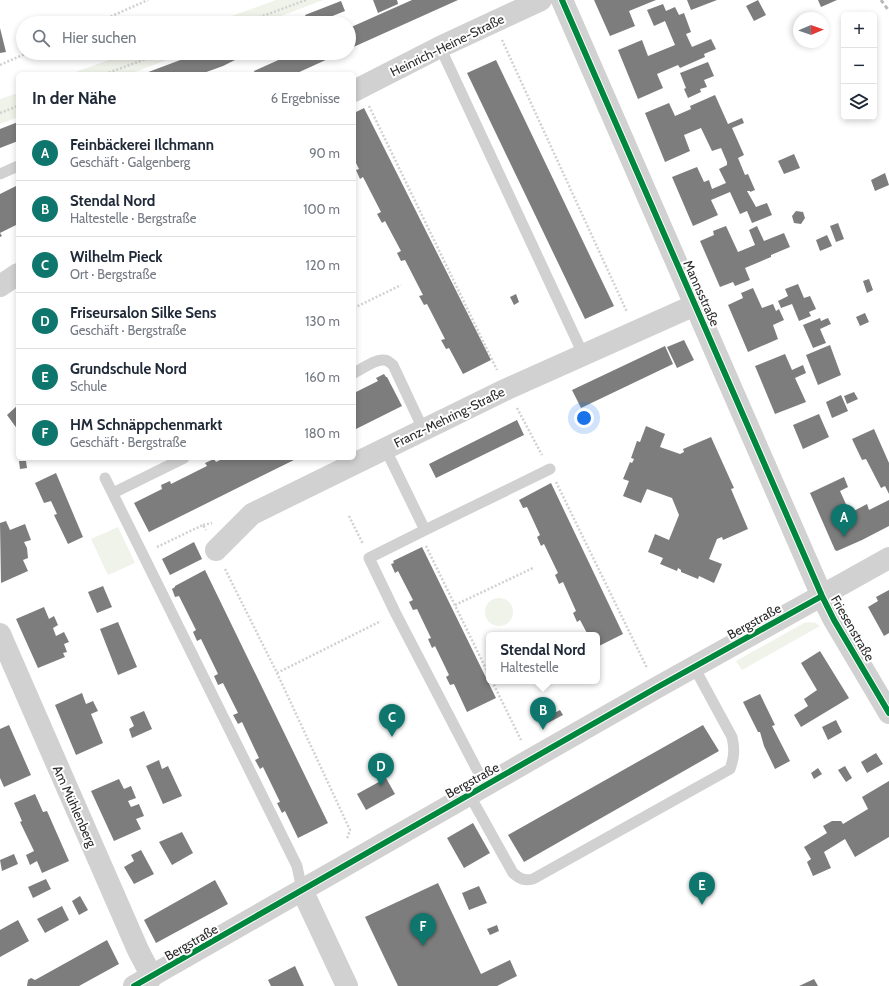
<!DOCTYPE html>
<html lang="de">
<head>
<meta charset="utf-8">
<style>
  :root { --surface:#fff; --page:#f2f2f3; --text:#1f2937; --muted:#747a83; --line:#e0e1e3; --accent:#0f766e }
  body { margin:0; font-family:Cabin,sans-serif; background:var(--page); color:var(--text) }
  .controls { position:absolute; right:12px; top:12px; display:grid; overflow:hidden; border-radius:6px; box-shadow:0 2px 6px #0003 }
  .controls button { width:36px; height:36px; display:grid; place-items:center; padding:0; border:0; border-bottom:1px solid var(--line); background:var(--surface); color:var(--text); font:20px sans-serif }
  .compass { position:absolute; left:793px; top:12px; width:36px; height:36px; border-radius:50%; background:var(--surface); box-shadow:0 2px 6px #0003; rotate:88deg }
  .you { position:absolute; left:584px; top:418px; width:14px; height:14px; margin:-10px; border:3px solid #fff; border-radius:50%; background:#1a73e8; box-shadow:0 0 0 6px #1a73e833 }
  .badge { display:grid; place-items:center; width:26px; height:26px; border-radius:50%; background:var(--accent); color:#fff; font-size:13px; font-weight:700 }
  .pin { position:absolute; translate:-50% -33px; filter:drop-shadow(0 1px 2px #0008) }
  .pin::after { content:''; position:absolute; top:21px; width:14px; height:12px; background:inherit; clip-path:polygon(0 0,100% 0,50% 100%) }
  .popup { position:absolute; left:486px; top:632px; width:114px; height:52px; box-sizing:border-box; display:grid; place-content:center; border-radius:6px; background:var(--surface); filter:drop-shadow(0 1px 3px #0005); font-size:13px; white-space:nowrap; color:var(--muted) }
  .popup b { font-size:15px; color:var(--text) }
  .popup::after { content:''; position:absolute; left:50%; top:100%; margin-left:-8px; border:8px solid transparent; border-top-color:var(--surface) }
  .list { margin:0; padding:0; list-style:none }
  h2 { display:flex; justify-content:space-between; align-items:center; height:52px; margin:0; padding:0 16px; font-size:17px }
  h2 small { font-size:13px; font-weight:400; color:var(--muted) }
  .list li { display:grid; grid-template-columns:26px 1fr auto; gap:12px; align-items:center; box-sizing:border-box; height:56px; padding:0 16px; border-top:1px solid var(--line) }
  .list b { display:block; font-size:15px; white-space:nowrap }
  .list p { margin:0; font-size:13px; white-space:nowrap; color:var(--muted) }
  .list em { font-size:13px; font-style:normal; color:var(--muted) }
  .icon { flex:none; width:22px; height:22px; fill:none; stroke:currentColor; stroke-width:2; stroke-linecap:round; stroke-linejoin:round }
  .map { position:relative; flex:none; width:889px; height:986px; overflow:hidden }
  .search { position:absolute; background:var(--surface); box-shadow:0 2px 6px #0003; left:16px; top:16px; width:340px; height:44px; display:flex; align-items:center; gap:10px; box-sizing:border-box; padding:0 14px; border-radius:22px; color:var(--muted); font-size:15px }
  .panel { position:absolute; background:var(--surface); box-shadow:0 2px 6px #0003; left:16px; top:72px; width:340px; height:388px; border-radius:6px }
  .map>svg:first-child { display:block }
</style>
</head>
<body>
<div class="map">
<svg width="889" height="986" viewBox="0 0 889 986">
  <rect width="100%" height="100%" fill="#fff"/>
  <!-- green -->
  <path fill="#f0f3ea" d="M 276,0 L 323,0 L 263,23 L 212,23 Z
    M 128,53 L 185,53 L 130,74 L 70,74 Z
    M 18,93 L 18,117 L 0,124 L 0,99 Z
    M 118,527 L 135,563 L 108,575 L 91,539 Z
    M485 612a14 14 0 1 1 28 0a14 14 0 1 1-28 0Z
    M 810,622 L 816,623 L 820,626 L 742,670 L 736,661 L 804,623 Z"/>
  <!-- building -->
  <path fill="#7d7d7d" d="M 373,0 L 397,0 L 398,4 L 378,13 Z
    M 412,0 L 458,0 L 349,49 L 349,28 Z
    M 594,0 L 656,0 L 629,11 L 635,26 L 610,36 Z
    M 687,0 L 717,0 L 691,10 Z
    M 758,0 L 766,15 L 754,21 L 746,6 Z
    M 818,0 L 837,0 L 821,7 Z
    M 341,1 L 345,11 L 315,23 L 309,23 L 305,15 Z
    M 663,4 L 666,11 L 675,7 L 679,15 L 684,13 L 691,32 L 686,34 L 692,47 L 711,39 L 716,49 L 704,54 L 705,57 L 680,68 L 678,65 L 657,74 L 663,88 L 638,99 L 618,50 L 642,40 L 648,56 L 675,45 L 665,21 L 654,26 L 647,10 Z
    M 282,18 L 284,23 L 270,23 Z
    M 0,28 L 6,52 L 0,53 Z
    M 199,53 L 249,53 L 223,66 L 201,74 L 143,74 Z
    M 294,53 L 341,53 L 295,74 L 255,74 L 254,71 Z
    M 496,60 L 614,306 L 585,319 L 467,73 Z
    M 708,62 L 714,76 L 704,80 L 707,87 L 700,89 L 701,92 L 688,98 L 684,89 L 686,88 L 680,73 Z
    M 715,95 L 728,124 L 742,118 L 744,123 L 732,128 L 744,155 L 738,158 L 745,175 L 748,174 L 755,190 L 750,192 L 750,191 L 747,191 L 756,207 L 767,203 L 772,215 L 752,223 L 747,211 L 740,214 L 730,192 L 711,200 L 718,215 L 693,226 L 672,177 L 697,167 L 704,182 L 709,180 L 712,189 L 726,183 L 719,169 L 727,165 L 727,162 L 721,148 L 712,151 L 701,128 L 684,135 L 690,151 L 665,162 L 645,113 L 669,103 L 675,116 L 691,109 L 690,106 Z
    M 364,108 L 491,360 L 463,374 L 449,348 L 446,349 L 441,340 L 445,339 L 427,304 L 424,305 L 419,296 L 423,295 L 405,260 L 401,261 L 397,253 L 401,251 L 385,221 L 382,223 L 377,214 L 381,212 L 363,177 L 360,179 L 356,170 L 359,169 L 354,159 L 354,113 Z
    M 18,122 L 18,141 L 0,148 L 0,129 Z
    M 794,154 L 800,168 L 784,174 L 778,161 Z
    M 885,173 L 889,185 L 875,191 L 871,180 Z
    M 18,185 L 18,224 L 0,233 L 2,236 L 0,237 L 0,194 Z
    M 796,211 L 803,212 L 805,218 L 801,224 L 794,223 L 792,216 Z
    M 838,223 L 844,239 L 836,242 L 830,226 Z
    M 726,226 L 738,252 L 755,245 L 749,230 L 757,226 L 764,241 L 784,233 L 790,247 L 771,255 L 771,257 L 745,268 L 750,280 L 735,286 L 733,282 L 720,287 L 700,241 L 714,235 L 713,231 Z
    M 827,235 L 832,246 L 820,251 L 816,240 Z
    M 869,279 L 873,290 L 867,293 L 863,281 Z
    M 798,284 L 804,298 L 810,296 L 816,309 L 809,312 L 811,316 L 799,321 L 792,304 L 781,308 L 778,301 L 788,296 L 785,289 Z
    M 753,288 L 762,308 L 773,304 L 776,311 L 779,309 L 784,320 L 773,325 L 778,339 L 748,352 L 728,305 L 743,298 L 741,293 Z
    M 516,294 L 519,302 L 514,305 L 510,297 Z
    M 865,313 L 869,322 L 860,326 L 856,317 Z
    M 820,318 L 821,321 L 828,318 L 831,324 L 820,329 L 826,343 L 813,348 L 803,325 Z
    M 684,340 L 694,360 L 677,368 L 667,347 Z
    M 830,345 L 841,375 L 818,385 L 806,355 Z
    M 665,346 L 673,364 L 581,408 L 572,390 Z
    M 785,354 L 792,370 L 803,365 L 806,373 L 795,378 L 806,402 L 775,414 L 755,366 Z
    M 384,374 L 386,377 L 387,377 L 402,406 L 354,430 L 354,393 L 378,381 L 376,378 Z
    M 854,392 L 858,399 L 847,404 L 844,396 Z
    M 841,395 L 848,411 L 832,418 L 826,402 Z
    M 18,405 L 18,430 L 7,415 Z
    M 819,414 L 829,437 L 803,449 L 793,425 Z
    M 517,420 L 524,435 L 436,478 L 429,464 Z
    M 646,426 L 665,434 L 660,447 L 680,454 L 684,452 L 683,449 L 711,437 L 729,477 L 734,488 L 731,489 L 748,529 L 723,540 L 722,537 L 717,539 L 709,559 L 722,564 L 714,583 L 699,576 L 698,579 L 681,572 L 681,570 L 678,568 L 677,571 L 660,564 L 663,558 L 648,552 L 655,534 L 669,540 L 679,515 L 672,498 L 647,489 L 641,503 L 623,496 L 629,481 L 623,479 L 630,462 L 632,463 L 634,459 L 631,458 L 637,441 L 640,442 Z
    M 874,429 L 889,463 L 889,494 L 885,486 L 881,488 L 866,459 L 862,460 L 852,439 Z
    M 224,458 L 298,458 L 149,532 L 134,503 L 162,489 L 161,485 L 170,481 L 171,484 L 207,466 L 205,463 L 214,459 L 216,462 Z
    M 19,461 L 26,461 L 27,468 L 20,469 Z
    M 56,473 L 83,537 L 68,544 L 54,515 L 57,514 L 51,501 L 44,503 L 35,483 Z
    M 844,477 L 848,487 L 840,491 L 850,513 L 867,504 L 869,510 L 889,500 L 889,526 L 862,540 L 837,551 L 835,550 L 810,493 Z
    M 551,483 L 623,634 L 597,647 L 597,635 L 588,635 L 580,620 L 577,622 L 573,613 L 576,611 L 563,582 L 559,584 L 555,575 L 558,573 L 544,544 L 541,546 L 537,537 L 540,535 L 527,507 L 523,508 L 519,500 Z
    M 6,521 L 10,530 L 25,524 L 31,540 L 24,542 L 27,548 L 28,558 L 23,560 L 28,571 L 1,583 L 0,523 Z
    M 194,542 L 202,559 L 170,575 L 162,559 Z
    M 422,547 L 496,698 L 467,712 L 454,684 L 450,685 L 446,677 L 449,675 L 435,646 L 432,648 L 428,639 L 431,638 L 417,609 L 413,610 L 409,602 L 413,600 L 398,571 L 395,573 L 391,564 L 394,563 L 393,561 Z
    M 205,570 L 328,823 L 298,838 L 285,811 L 282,813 L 277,803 L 280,802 L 263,767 L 260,769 L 255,760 L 259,758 L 242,722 L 238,724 L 233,715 L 238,713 L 223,683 L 218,685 L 214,676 L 218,674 L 201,639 L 197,641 L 193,632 L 196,630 L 179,596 L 175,597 L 172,589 L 175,587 L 175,586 Z
    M 103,586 L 112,607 L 97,613 L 88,592 Z
    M 889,590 L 889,633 L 884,636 L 868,607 L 878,601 L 876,597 Z
    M 44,607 L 49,619 L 54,616 L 58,625 L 53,628 L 56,636 L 64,632 L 69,642 L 64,644 L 67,652 L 63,653 L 65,657 L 38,668 L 16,619 Z
    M 118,622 L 137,667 L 118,675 L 100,629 Z
    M 820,651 L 849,698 L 801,727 L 794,715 L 808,706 L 804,699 L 817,690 L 801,663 Z
    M 82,693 L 86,704 L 93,701 L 98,711 L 91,714 L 103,743 L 76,755 L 55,705 Z
    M 760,694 L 775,725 L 772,726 L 790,761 L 775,769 L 764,746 L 760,732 L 758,732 L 743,702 Z
    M 560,710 L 563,715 L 542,726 L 539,721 Z
    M 144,711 L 152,729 L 132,738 L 129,729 L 134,726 L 130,717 Z
    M 836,720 L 842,732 L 828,740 L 822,727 Z
    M 9,725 L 31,775 L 4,787 L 0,778 L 0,729 Z
    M 703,725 L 719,751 L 524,862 L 508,835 Z
    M 876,753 L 883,764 L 867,773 L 861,762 Z
    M 159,760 L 162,769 L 168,766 L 182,796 L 163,804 L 146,766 Z
    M 845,766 L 852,778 L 846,782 L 838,770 Z
    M 818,768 L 822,774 L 814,779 L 811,773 Z
    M 386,778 L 395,794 L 366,810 L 357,794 Z
    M 119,779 L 124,789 L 131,786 L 136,798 L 128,801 L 131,807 L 139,804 L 144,816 L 136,819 L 141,829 L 114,841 L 91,791 Z
    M 889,781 L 889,837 L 855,857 L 845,839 L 824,852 L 831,868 L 813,876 L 807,862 L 811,859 L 804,847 L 827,833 L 823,826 L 832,821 L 841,821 L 843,824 L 868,809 L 862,797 Z
    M 35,794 L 43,812 L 47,811 L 69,861 L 42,873 L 37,861 L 30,865 L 26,855 L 34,851 L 20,822 L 22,821 L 14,803 Z
    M 473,823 L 490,853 L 464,868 L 447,838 Z
    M 182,832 L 193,853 L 172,865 L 159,842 Z
    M 141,850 L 154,874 L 134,884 L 124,867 L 134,861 L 131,855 Z
    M 14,854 L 18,864 L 2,871 L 0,860 Z
    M 46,879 L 51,889 L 33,898 L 28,887 Z
    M 215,880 L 228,904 L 156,943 L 144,920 Z
    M 438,883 L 481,974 L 510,960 L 517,976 L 497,986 L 398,986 L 365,917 Z
    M 479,886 L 487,903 L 469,910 L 462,893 Z
    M 80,896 L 88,910 L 79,915 L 72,901 Z
    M 62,906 L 69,920 L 45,933 L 37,919 Z
    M 18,920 L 29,941 L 0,957 L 0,930 Z
    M 497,925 L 499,931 L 490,935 L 487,929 Z
    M 107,940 L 119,964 L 79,986 L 27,986 L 28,980 L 31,978 L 35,980 Z
    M 295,966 L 304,986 L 271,986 L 268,980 Z
    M 814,979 L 818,986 L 799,986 Z"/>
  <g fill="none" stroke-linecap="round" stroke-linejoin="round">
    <!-- path -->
    <path stroke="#d1d1d1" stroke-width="2.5" stroke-dasharray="2 2" stroke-linecap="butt" d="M 96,23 L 148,0
      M 244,23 L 306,0
      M 502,40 L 627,312
      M 0,65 L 27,53
      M 105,74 L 162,53
      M 369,106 L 497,370
      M 0,113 L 18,106
      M 354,308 L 401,285
      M 517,408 L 542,455
      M 556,482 L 647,668
      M 349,516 L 363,544
      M 203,525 L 212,523
      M 426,546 L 489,675
      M 157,547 L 203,525 L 206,530
      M 225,569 L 277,673 L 350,830 L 347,839
      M 455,605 L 533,568
      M 277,673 L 381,621
      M 492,681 L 521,740"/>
    <!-- lane -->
    <path stroke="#d1d1d1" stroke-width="11" d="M 440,47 L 583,354
      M 0,174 L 18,166
      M 354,373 C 362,369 375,359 384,360 C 388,360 390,363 393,365 L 423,429
      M 385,448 L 425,530 L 369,558 L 396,614 L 485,785
      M 105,478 L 297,866 L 302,890
      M 113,493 L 184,458
      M 425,530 L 550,469
      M 469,794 L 513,873 C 520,879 524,881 533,879 L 730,769 C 734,758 735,750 732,737 L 694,667"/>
    <!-- street -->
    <path stroke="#d1d1d1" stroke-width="22" d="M 562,0 L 822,596 L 834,620 L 889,713
      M 354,91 L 440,47 L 541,0
      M 0,286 L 18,274
      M 216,550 L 252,514 L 507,389 L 695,305
      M 0,634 L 138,950 L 152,977
      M 302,890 L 347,986
      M 134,986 L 656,688 L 889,558"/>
    <!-- rail -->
    <path stroke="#b8b8b8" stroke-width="3" stroke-dasharray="4 3" stroke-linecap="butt" d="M 881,0 L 889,11"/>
    <!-- cycleway casing -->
    <g stroke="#fff" stroke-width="8">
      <path id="cycleway" d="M 562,0 L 822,596 L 834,620 L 889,713
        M 134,986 L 656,688 L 822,596"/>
    </g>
    <!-- cycleway -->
    <use href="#cycleway" stroke="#00873e" stroke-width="6"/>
  </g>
  <g text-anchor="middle" stroke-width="4" stroke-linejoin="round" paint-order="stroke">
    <!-- street labels -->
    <g font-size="13" fill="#2c2c2c" stroke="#fff">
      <text transform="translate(447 45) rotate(-26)" y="5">Heinrich-Heine-Straße</text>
      <text transform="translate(702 293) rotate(66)" y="5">Mannsstraße</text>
      <text transform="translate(449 417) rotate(-26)" y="5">Franz-Mehring-Straße</text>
      <text transform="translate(754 621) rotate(-29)" y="5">Bergstraße</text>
      <text transform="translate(853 628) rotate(60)" y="5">Friesenstraße</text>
      <text transform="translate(472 780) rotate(-29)" y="5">Bergstraße</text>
      <text transform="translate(75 806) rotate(66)" y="5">Am Mühlenberg</text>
      <text transform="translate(191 942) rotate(-30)" y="5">Bergstraße</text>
    </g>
  </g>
</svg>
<div class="controls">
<button>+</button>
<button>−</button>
<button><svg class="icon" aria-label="layers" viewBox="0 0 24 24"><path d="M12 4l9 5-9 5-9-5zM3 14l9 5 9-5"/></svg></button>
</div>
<svg class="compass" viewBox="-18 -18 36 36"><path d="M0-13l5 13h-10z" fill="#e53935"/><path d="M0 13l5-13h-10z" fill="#747a83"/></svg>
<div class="you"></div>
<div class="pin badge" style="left:844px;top:537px">A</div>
<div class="pin badge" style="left:543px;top:730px">B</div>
<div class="popup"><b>Stendal Nord</b>Haltestelle</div>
<div class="pin badge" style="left:392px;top:737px">C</div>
<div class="pin badge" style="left:381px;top:786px">D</div>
<div class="pin badge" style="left:702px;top:905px">E</div>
<div class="pin badge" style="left:423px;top:946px">F</div>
<div class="search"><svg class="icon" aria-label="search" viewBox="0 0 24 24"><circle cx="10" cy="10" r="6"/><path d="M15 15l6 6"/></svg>Hier suchen</div>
<section class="panel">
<h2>In der Nähe<small>6 Ergebnisse</small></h2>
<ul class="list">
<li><span class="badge">A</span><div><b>Feinbäckerei Ilchmann</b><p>Geschäft · Galgenberg</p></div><em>90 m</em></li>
<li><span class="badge">B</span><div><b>Stendal Nord</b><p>Haltestelle · Bergstraße</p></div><em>100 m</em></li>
<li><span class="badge">C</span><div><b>Wilhelm Pieck</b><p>Ort · Bergstraße</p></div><em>120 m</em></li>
<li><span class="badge">D</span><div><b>Friseursalon Silke Sens</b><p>Geschäft · Bergstraße</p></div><em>130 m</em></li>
<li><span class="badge">E</span><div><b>Grundschule Nord</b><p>Schule</p></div><em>160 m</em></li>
<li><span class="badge">F</span><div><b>HM Schnäppchenmarkt</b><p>Geschäft · Bergstraße</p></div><em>180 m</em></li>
</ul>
</section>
</div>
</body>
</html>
